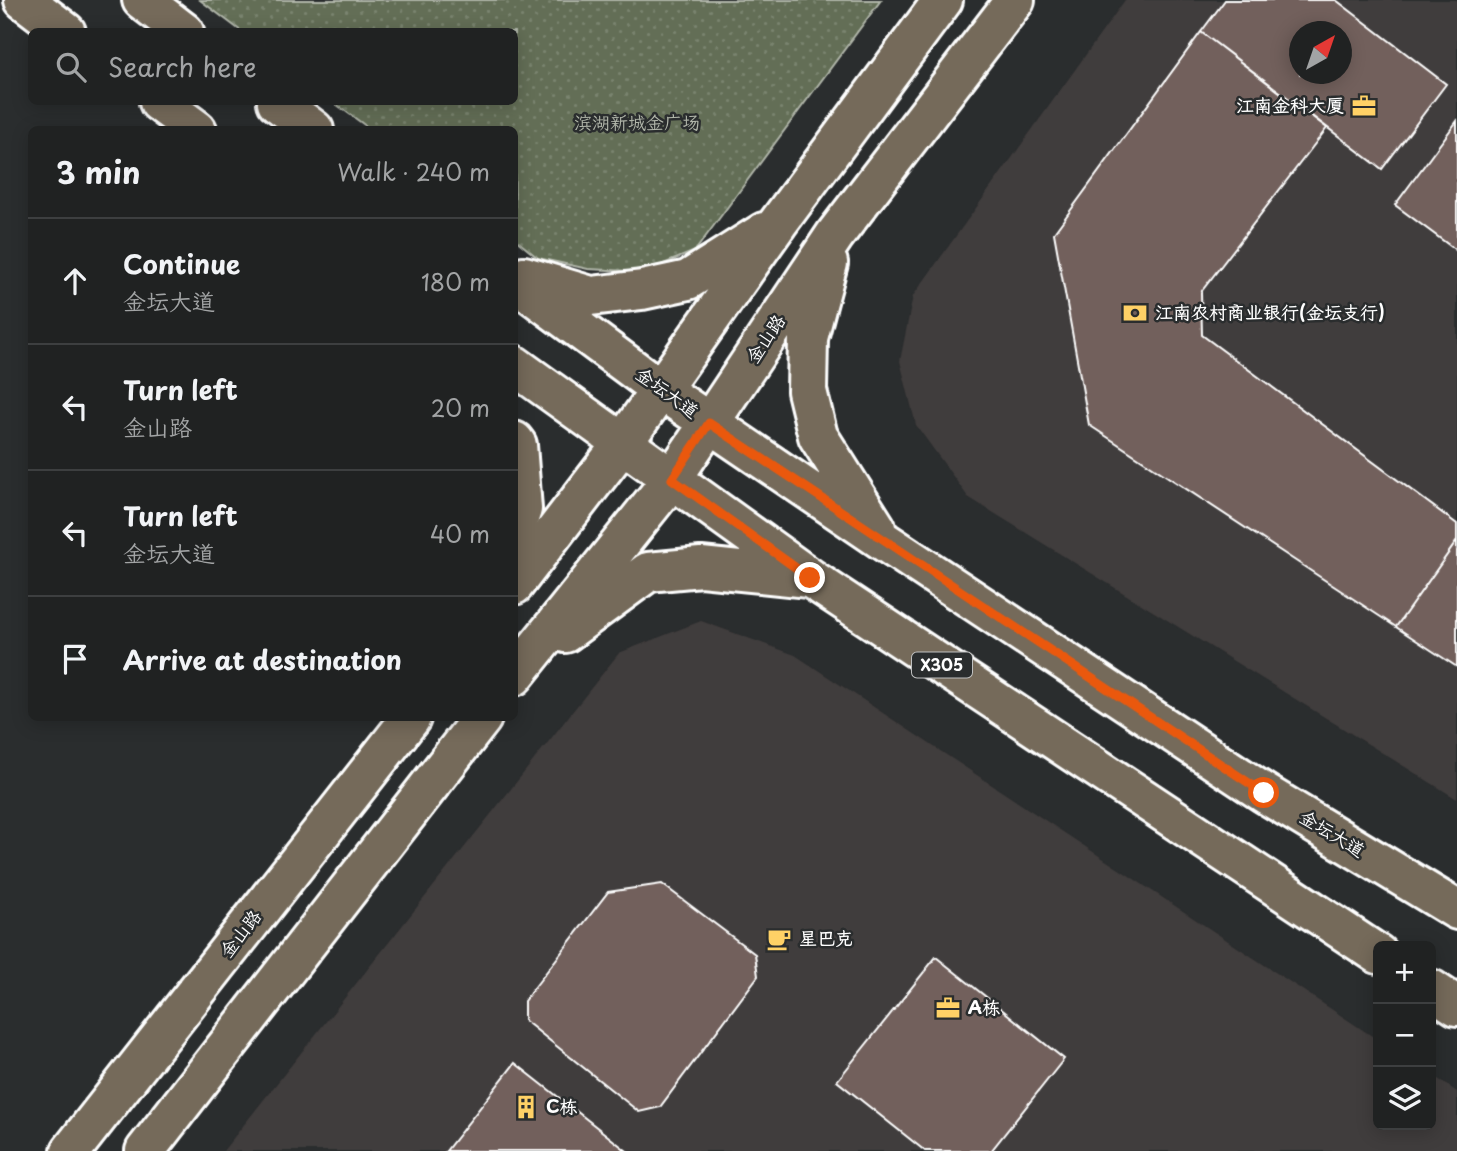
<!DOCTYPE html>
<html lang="en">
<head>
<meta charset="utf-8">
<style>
  :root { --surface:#202222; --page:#2d2f2f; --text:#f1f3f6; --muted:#a2a4a5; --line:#3d3f40 }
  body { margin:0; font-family:"Playpen Sans","LXGW WenKai TC",sans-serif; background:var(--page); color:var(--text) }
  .controls { position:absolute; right:21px; bottom:21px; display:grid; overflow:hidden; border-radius:10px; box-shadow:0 4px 18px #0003 }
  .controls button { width:63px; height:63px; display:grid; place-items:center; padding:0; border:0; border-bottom:2px solid var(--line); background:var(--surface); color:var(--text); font:35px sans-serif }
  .compass { position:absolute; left:1289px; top:21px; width:63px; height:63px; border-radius:50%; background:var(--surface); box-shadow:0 4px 18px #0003; rotate:40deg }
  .stop { position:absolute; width:21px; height:21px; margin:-16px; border:5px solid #ea580c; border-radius:50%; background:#fff }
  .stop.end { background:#ea580c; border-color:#fff; box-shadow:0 2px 7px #0008 }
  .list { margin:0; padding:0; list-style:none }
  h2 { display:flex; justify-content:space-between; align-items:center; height:91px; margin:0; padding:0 28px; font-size:30px }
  h2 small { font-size:23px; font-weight:400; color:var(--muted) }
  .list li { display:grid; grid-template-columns:46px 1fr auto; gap:21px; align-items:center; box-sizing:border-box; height:126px; padding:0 28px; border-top:2px solid var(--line) }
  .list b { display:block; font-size:26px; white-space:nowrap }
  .list p { margin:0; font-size:23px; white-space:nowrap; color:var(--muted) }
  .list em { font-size:23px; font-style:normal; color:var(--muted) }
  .icon { flex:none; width:38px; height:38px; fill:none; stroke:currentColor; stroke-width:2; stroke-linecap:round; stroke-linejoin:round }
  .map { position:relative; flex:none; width:1457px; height:1151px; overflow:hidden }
  .search { position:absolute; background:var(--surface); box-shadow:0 4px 18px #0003; left:28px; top:28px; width:490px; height:77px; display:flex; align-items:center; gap:18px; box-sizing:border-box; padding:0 24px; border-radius:10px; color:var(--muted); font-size:26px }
  .panel { position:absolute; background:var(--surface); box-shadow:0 4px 18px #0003; left:28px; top:126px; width:490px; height:595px; border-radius:10px }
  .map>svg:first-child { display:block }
</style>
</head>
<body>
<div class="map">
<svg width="1457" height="1151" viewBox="0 0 1457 1151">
  <defs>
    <pattern id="park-dots" width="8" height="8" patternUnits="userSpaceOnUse" patternTransform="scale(1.75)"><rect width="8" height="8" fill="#636e56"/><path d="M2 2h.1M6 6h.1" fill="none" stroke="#7a846f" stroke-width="1.8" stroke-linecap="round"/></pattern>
  </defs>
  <rect width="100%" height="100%" fill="#2a2d2e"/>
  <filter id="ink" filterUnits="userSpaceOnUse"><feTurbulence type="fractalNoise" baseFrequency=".0143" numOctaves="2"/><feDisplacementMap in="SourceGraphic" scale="14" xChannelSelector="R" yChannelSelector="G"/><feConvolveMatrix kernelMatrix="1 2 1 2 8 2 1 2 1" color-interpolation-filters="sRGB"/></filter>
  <g filter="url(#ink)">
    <!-- built -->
    <path fill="#403c3c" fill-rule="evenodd" d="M 1125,0 L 1457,0 L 1457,799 L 968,497 L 916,425 L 900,361 L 913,296 ZM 1300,32 L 1342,32 L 1342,74 L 1300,74 Z
      M 701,621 L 795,655 L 1378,1040 L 1378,1125 L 1431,1125 L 1431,1074 L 1457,1092 L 1457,1151 L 223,1151 L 619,653 Z"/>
    <!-- park -->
    <path fill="url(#park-dots)" stroke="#b1b6aa" stroke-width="2" d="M 200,0 L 881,0 L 695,251 L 661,265 L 629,271 L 588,269 L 538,258 L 515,239 L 514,130 L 370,129 L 333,102 L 514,102 L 514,32 L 241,31 Z"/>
    <!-- building -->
    <path fill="#72605c" stroke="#fff" stroke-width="2" fill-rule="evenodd" d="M 1225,0 L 1336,0 L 1446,84 L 1382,169 L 1201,32 ZM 1300,32 L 1342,32 L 1342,74 L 1300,74 Z
      M 1201,32 L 1327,128 L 1201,292 L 1202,335 L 1457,524 L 1457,541 L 1396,627 L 1089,425 L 1054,233 Z
      M 1457,121 L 1457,251 L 1395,205 Z
      M 1457,541 L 1457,667 L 1396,627 Z
      M 662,884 L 755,954 L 758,976 L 660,1107 L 639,1112 L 524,1020 L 524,1001 L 608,892 Z
      M 936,957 L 1064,1059 L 991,1151 L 925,1151 L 837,1081 Z
      M 515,1063 L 627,1151 L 446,1151 Z"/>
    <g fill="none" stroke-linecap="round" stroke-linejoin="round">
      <!-- primary casing -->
      <g stroke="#fff" stroke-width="44">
        <path id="primary" d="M 24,0 L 66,32
          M 142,0 L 184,32
          M 159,102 L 197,130
          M 277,102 L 314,130
          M 828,263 L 808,338 L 807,391 L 818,436 L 876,528
          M 524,276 L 591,296 L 642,290 L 688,280 L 764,232
          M 514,281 L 661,390 L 885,542 L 1264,793 L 1457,910
          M 514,365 L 810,578 L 1378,954
          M 514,441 L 517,445 L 522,509 L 514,533
          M 514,585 L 623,443 L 778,223 L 943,0
          M 565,633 L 648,572 L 701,567 L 809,578
          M 514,676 L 672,479 L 835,235 L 1015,0
          M 1431,989 L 1457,1006
          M 71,1151 L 411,718
          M 145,1151 L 482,718"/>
      </g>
      <!-- primary -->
      <use href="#primary" stroke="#746a5a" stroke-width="38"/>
    </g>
  </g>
  <g fill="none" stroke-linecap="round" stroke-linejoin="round" filter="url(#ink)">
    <!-- route -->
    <path stroke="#ea580c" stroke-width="9" d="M 810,578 L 672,479 L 709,423 L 1264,793"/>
  </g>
  <!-- icons -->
  <defs>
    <g id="office-bare" transform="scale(1.89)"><path d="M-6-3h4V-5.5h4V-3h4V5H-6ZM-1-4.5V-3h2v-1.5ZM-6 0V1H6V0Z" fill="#ffd166" stroke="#2a2d2e" stroke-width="2.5" paint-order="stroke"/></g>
    <g id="bank-bare" transform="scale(1.89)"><path d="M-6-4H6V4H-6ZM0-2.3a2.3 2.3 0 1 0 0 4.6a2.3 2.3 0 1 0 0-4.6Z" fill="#ffd166" stroke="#2a2d2e" stroke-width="2.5" paint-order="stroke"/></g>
    <g id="cafe-bare" transform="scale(1.89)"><path d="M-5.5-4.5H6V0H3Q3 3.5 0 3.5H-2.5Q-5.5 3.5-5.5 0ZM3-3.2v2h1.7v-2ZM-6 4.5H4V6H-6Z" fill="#ffd166" stroke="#2a2d2e" stroke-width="2.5" paint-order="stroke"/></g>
    <g id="building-bare" transform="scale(1.89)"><path d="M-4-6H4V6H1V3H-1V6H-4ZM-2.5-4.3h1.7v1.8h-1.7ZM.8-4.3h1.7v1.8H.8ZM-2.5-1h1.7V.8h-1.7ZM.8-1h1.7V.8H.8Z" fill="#ffd166" stroke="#2a2d2e" stroke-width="2.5" paint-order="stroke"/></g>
  </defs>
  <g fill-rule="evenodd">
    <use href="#office-bare" x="1364" y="106"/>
    <use href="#bank-bare" x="1135" y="313"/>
    <use href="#cafe-bare" x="779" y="939"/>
    <use href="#office-bare" x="948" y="1008"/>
    <use href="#building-bare" x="526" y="1107"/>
  </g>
  <g text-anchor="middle" stroke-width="5" stroke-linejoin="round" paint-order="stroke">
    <!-- shield labels -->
    <rect fill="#2a2d2e" stroke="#bfc0c0" stroke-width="2" x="912" y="652.5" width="60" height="25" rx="5"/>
    <g font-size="16" font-weight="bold" fill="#fff">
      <text x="942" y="671">X305</text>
    </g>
    <!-- poi labels -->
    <g font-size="18" font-weight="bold" fill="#fff" stroke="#2a2d2e" text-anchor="start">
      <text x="1344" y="112" text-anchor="end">江南金科大厦</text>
      <text x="1155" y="319">江南农村商业银行(金坛支行)</text>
      <text x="799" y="945">星巴克</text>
      <text x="968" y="1014">A栋</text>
      <text x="546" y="1113">C栋</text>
    </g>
    <!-- park labels -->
    <g font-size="18" fill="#b1b6aa" stroke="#2a2d2e">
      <text x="637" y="129">滨湖新城金广场</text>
    </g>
    <!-- street labels -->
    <g font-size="18" fill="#fff" stroke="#2a2d2e">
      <text transform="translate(766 339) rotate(-56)" y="6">金山路</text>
      <text transform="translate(667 393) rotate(36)" y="6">金坛大道</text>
      <text transform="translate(1332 834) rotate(31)" y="6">金坛大道</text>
      <text transform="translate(241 934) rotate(-52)" y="6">金山路</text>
    </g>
  </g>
</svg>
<div class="controls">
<button>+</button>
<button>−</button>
<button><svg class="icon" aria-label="layers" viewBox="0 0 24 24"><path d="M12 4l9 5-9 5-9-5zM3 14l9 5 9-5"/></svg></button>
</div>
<svg class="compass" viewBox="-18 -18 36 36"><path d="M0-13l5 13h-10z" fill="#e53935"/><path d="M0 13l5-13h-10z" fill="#a2a4a5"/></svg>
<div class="stop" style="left:1264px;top:793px"></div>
<div class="stop end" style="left:810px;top:578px"></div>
<div class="search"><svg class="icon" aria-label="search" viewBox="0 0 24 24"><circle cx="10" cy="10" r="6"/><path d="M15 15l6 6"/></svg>Search here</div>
<section class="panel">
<h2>3 min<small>Walk · 240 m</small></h2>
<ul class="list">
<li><svg class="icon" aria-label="ahead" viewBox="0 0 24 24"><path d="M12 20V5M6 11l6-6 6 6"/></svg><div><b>Continue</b><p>金坛大道</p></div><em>180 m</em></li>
<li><svg class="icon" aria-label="left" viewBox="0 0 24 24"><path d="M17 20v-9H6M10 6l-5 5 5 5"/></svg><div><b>Turn left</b><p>金山路</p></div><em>20 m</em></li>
<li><svg class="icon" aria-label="left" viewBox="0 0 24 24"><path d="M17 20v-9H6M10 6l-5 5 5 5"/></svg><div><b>Turn left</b><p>金坛大道</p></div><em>40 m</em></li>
<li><svg class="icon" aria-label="arrive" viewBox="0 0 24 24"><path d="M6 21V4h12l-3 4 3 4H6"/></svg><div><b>Arrive at destination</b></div></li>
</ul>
</section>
</div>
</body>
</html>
